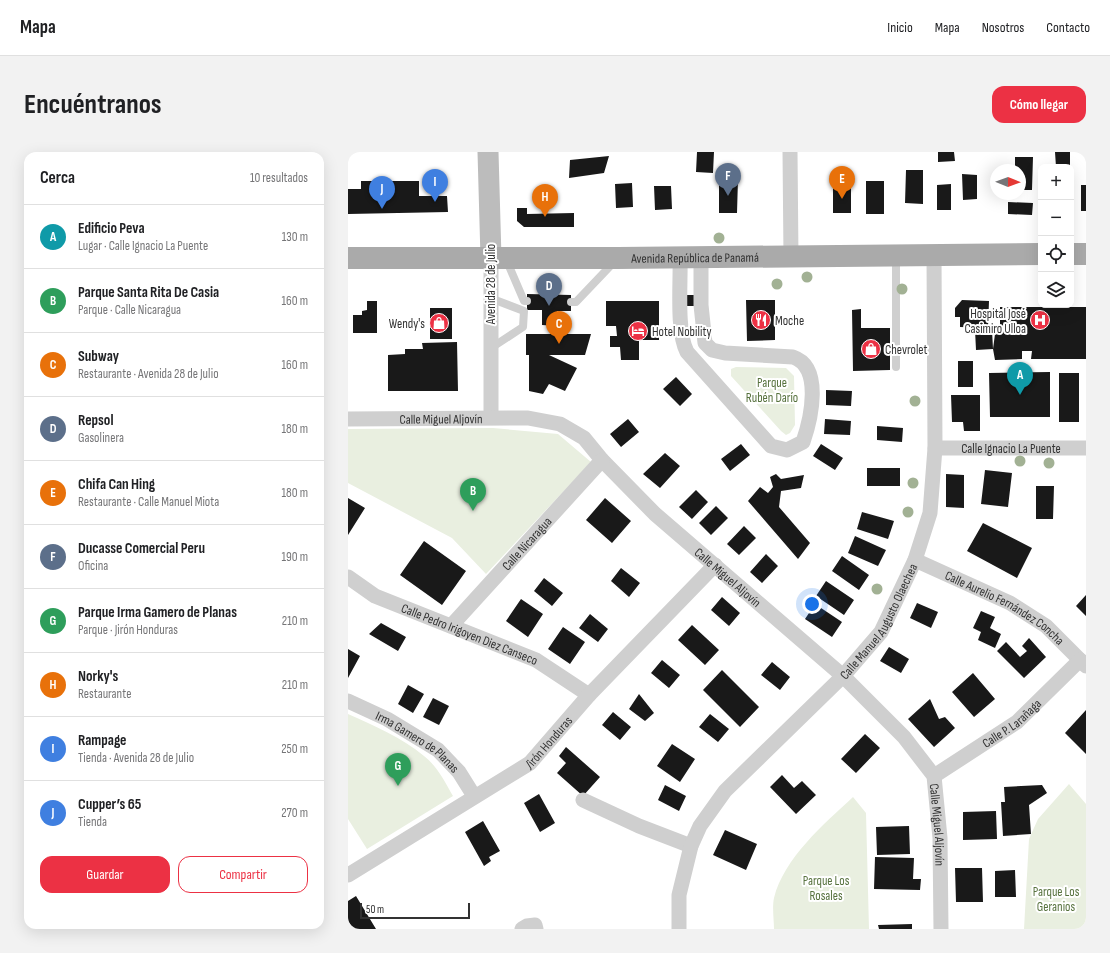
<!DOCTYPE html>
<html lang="es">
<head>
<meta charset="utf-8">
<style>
  :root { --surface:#fff; --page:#f2f2f2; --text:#202124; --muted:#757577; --line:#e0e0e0; --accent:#ec3144 }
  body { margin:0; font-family:"Sofia Sans Condensed",sans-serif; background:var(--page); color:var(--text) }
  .controls { position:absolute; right:12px; top:12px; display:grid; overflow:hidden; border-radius:8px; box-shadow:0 4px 16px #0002 }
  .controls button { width:36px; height:36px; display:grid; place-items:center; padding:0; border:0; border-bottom:1px solid var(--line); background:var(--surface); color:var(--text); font:20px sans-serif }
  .compass { position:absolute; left:642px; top:12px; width:36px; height:36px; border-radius:50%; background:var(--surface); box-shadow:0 4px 16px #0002; rotate:91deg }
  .scale { position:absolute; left:12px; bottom:10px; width:110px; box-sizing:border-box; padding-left:4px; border:2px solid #323232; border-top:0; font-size:11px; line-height:14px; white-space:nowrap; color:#323232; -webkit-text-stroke:3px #fff; paint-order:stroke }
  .you { position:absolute; left:464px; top:452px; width:14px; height:14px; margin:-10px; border:3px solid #fff; border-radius:50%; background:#1a73e8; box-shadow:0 0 0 6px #1a73e833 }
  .badge { display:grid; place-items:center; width:26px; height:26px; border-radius:50%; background:var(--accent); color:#fff; font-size:13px; font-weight:700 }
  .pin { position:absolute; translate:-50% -33px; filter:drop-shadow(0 1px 2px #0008) }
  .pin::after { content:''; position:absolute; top:21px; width:14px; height:12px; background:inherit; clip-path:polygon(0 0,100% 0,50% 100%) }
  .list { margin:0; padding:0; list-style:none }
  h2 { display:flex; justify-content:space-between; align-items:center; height:52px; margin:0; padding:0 16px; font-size:17px }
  h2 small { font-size:13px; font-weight:400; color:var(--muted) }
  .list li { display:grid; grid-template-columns:26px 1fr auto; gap:12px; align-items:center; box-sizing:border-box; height:64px; padding:0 16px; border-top:1px solid var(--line) }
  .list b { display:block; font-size:15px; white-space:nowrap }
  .list p { margin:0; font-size:13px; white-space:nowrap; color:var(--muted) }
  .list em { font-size:13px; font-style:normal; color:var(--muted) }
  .actions { display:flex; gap:8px; padding:12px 16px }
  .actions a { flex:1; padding:9px 0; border:1px solid var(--accent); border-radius:12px; text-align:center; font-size:14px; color:var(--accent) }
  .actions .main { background:var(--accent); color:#fff }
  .icon { flex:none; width:22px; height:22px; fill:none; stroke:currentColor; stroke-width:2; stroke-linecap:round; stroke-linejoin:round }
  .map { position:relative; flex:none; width:738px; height:777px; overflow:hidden; border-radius:12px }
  header { display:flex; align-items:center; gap:24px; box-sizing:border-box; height:56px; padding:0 20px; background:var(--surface); border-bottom:1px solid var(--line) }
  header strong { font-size:19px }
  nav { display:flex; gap:22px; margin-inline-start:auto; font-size:14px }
  .intro { display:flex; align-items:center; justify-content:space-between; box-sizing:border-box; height:96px; padding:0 24px }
  h1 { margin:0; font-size:28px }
  .button { padding:10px 18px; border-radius:12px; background:var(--accent); color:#fff; font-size:14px; font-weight:700 }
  main { display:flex; gap:24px; padding:0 24px }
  aside { flex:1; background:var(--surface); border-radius:12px; box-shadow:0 4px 16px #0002 }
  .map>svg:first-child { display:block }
</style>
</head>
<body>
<header>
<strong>Mapa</strong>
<nav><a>Inicio</a><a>Mapa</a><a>Nosotros</a><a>Contacto</a></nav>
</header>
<div class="intro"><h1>Encuéntranos</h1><a class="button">Cómo llegar</a></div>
<main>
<aside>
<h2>Cerca<small>10 resultados</small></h2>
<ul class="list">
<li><span class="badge" style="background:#0f9aa8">A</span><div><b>Edificio Peva</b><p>Lugar · Calle Ignacio La Puente</p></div><em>130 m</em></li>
<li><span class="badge" style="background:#2e9e5b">B</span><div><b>Parque Santa Rita De Casia</b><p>Parque · Calle Nicaragua</p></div><em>160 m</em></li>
<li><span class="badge" style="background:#e8710a">C</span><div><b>Subway</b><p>Restaurante · Avenida 28 de Julio</p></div><em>160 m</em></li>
<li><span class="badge" style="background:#5c6f8a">D</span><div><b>Repsol</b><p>Gasolinera</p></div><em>180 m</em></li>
<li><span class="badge" style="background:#e8710a">E</span><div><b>Chifa Can Hing</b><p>Restaurante · Calle Manuel Miota</p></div><em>180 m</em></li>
<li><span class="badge" style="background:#5c6f8a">F</span><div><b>Ducasse Comercial Peru</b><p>Oficina</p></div><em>190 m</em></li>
<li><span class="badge" style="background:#2e9e5b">G</span><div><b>Parque Irma Gamero de Planas</b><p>Parque · Jirón Honduras</p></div><em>210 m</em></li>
<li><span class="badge" style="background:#e8710a">H</span><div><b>Norky's</b><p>Restaurante</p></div><em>210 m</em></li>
<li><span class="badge" style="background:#3f7fe0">I</span><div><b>Rampage</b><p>Tienda · Avenida 28 de Julio</p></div><em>250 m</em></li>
<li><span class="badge" style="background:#3f7fe0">J</span><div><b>Cupper’s 65</b><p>Tienda</p></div><em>270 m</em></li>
</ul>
<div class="actions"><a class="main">Guardar</a><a>Compartir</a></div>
</aside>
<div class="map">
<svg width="738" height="777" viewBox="0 0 738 777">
  <rect width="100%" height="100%" fill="#fff"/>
  <!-- green -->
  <path fill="#e9efe0" d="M 388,215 L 438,216 L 446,224 L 447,273 L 442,281 L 438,283 L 433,279 L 383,224 L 383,217 Z
    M 145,276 L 210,282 L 243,310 L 138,422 L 104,386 L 0,331 L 0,277 Z
    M 0,562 C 25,573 55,586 76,604 C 89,614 97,630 105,644 L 19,697 L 0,667 Z
    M 721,632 L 738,652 L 738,777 L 676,777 L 681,687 L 690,667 Z
    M 505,645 L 518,661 L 521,777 L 426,777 C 426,768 424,755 426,746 C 436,706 476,672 505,645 Z"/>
  <!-- building -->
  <path fill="#191919" d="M 349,0 L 366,0 L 365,21 L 348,20 Z
    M 590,0 L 606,0 L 607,9 L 590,10 Z
    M 707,0 L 722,0 L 722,15 L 708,15 Z
    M 261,4 L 256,21 L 221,26 L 222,8 Z
    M 667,5 L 685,5 L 684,38 L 672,38 L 672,18 L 667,18 Z
    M 558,18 L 575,18 L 575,52 L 557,51 Z
    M 614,22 L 629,23 L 629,47 L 615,48 Z
    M 371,27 L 390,27 L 389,61 L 371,61 Z
    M 13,29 L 71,29 L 71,44 L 99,44 L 100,60 L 0,62 L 0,37 L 13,37 Z
    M 518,29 L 536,29 L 536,62 L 518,62 Z
    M 284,31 L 285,55 L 268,56 L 267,32 Z
    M 603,32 L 603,58 L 589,58 L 589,33 Z
    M 485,33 L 503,33 L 503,61 L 485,61 Z
    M 733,33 L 738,33 L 738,59 L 733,59 Z
    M 306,34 L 323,34 L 324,57 L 307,58 Z
    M 660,50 L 685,51 L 684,63 L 660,62 Z
    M 169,56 L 179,56 L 179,62 L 226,61 L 226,75 L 176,75 L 169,69 Z
    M 179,142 L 223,143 L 223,159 L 209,159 L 209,174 L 194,173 L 194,158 L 179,158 Z
    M 338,143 L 346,143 L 346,154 L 338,154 Z
    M 398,148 L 427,148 L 427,188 L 399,189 Z
    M 614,148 L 641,149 L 640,176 L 612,175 L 612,165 L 607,165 L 607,156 Z
    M 19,149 L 29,149 L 29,181 L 5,181 L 5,163 L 14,163 L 14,159 L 19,158 Z
    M 258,149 L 311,149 L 311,188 L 291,188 L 291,208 L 273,208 L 272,195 L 262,195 L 262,184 L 269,184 L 268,174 L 258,174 Z
    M 652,155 L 738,155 L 738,207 L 683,207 L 684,199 L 674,199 L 674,207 L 647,208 L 645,197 L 647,182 L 652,182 Z
    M 82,156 L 104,156 L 104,187 L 82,187 Z
    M 513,157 L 513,176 L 542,176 L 542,218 L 505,219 L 504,158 Z
    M 627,178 L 644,178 L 645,197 L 628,198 Z
    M 178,182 L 243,182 L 237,203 L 201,203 L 229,216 L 217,239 L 201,232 L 195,242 L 181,239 L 181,203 L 178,203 Z
    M 109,190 L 110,239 L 40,239 L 40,203 L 57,202 L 57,197 L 75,197 L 74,191 Z
    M 610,209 L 625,209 L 625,235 L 610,235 Z
    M 702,220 L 702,265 L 642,265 L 641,221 Z
    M 711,221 L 731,221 L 731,270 L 711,270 Z
    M 328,225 L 344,242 L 332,254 L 315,237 Z
    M 478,238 L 504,239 L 503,254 L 478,253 Z
    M 603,243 L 632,243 L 632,279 L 616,279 L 615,270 L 604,270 Z
    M 280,267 L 291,280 L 273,295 L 262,282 Z
    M 477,267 L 503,269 L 502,283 L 476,282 Z
    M 529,274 L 555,276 L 554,290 L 529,288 Z
    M 393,292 L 402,303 L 382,319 L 373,307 Z
    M 473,292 L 495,306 L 487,318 L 465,304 Z
    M 317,301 L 332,314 L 312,336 L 295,322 Z
    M 519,316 L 552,316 L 552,334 L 519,334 Z
    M 637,318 L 664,321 L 660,355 L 633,352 Z
    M 428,322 L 433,327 L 456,323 L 453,336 L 433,339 L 431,355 L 462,391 L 450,407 L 400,349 L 412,335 L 420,341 L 425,335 L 422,325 Z
    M 598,322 L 616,323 L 616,356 L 598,355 Z
    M 688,334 L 706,334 L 705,367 L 688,367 Z
    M 348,338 L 360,350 L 344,367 L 331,355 Z
    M 0,346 L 17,356 L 0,383 Z
    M 257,346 L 283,369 L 264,391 L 238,368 Z
    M 368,354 L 380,366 L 363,383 L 351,371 Z
    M 514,360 L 546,369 L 540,387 L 509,377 Z
    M 635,371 L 684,396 L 669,426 L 619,399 Z
    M 396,374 L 408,386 L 391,403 L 379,392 Z
    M 507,384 L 538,398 L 530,414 L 500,401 Z
    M 76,389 L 118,419 L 94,453 L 52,423 Z
    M 418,402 L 430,414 L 414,431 L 402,420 Z
    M 494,404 L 521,423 L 511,438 L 484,419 Z
    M 273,416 L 292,431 L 281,445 L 263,429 Z
    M 196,426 L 215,441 L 204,454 L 186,439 Z
    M 478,429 L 506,448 L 496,463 L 468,444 Z
    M 738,443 L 738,464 L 728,454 Z
    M 374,445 L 392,461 L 381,474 L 363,458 Z
    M 173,447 L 195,462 L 180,485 L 158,469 Z
    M 569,451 L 590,460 L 583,476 L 562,466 Z
    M 467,452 L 494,470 L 484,485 L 457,467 Z
    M 633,459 L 647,465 L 642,476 L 653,482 L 647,496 L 630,488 L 633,480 L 625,476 Z
    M 242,462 L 260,477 L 250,490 L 231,476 Z
    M 33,471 L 58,485 L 50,499 L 21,482 Z
    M 344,473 L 371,498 L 357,513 L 330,488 Z
    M 215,475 L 237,490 L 222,512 L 200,497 Z
    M 681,486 L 698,505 L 676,526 L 649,499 L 658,490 L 672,505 L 679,499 L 674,494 Z
    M 541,495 L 561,507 L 553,521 L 532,509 Z
    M 0,497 L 12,504 L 0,526 Z
    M 314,508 L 332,523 L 321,536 L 303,521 Z
    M 424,510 L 442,525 L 432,538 L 413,523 Z
    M 374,518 L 411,555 L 392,575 L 355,538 Z
    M 625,521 L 647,547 L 626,565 L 604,540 Z
    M 60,533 L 76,542 L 65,561 L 50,552 Z
    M 291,542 L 306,561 L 297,569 L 281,557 Z
    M 85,546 L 101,554 L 91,573 L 75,565 Z
    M 582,547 L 591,567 L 597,565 L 607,576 L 586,595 L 560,567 Z
    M 738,558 L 738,602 L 717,581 Z
    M 265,560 L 283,575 L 272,588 L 254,573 Z
    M 362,562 L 381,577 L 370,590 L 351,575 Z
    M 517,582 L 532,596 L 508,621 L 493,607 Z
    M 324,592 L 347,607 L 332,630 L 309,614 Z
    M 218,595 L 252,625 L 235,644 L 209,621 L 218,611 L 211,604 Z
    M 434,623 L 446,636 L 454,629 L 468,643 L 448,662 L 422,635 Z
    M 317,633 L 338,644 L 331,659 L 310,648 Z
    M 694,633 L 699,641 L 681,653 L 683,682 L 655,684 L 653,650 L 657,650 L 656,635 Z
    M 191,642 L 207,671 L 192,680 L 176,651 Z
    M 648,659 L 649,687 L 615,688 L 615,660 Z
    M 135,669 L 152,699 L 141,705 L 143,709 L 136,714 L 117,680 Z
    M 561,674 L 562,702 L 529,703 L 528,675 Z
    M 377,678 L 409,692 L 398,718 L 365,703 Z
    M 527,705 L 566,706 L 565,727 L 573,727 L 572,738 L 526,737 Z
    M 607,716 L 634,716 L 635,750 L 608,750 Z
    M 667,718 L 668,745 L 647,745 L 647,719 Z
    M 8,744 L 28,777 L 5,777 L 0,769 L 0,749 Z
    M 564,772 L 564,777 L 531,777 L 530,773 Z"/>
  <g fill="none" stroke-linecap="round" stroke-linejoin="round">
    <!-- lane -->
    <path stroke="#cfcfcf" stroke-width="8" d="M 158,107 L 176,149 L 179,149
      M 142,146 L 176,159 L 175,175 L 143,196
      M 223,150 L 228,150 L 267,109
      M 548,215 L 548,104"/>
    <!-- street -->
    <g stroke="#cfcfcf" stroke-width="15">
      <path d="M 442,0 L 443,104"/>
      <path d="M 332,105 C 333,129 328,179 339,200 L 423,294 L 439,298 L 455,290 C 463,267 475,215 445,205 L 377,201 L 364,198 L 357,191 L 353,153 L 353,105"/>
      <path d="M 143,106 L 143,265"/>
      <path id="s1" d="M 0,267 L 180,266 L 212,272 L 236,286 L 254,308 L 307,362 L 495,524 L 556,585 L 586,624 L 592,686 L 593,777"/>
      <path id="s2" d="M 587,296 L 738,296"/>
      <path id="s3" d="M 567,408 L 662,451 L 698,474 L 738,514"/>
      <path id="s4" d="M 0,425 L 27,444 L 188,508 L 241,543"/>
      <path id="s5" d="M 103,474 L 254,308"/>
      <path id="s6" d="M 0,549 L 39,567 L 90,598 L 111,620 L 126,644"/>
      <path id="s7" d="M 586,624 L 669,570 L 732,508"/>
      <path d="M 235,648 L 291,674 L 343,694"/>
      <path id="s8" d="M 0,723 L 182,611 L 241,543 L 367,413"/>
      <path d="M 174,777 L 179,774 L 187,773 L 188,777"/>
      <path id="s9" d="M 331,777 L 331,743 L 343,694 L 352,674 L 377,639 L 495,524 L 533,480 L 567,408 L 582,361 L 587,296 L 586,103"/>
    </g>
    <!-- secondary -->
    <path stroke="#bcbcbc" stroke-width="21" d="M 140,0 L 143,106"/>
    <!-- primary -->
    <g stroke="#aaa" stroke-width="22">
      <path d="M 723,102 L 738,102"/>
      <path id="s10" d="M 0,106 L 270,106 L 693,102"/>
    </g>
  </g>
  <!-- trees -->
  <g fill="#a2b194">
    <circle cx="371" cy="86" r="5.5"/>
    <circle cx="459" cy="125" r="5.5"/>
    <circle cx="429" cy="132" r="5.5"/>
    <circle cx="554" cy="137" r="5.5"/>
    <circle cx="567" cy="249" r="5.5"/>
    <circle cx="672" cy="309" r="5.5"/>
    <circle cx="701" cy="311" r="5.5"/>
    <circle cx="565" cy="331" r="5.5"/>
    <circle cx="560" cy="360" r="5.5"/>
    <circle cx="529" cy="437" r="5.5"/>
  </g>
  <!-- icons -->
  <defs>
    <g id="restaurant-disc" transform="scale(1)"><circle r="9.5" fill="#ec3144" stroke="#fff"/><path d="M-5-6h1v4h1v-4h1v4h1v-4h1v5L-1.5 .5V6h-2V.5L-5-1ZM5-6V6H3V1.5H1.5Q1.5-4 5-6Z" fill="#fff"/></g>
    <g id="hospital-disc" transform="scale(1)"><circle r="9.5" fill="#ec3144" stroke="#fff"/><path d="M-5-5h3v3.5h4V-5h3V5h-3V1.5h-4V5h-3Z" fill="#fff"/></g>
    <g id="shop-disc" transform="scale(1)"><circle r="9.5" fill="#ec3144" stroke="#fff"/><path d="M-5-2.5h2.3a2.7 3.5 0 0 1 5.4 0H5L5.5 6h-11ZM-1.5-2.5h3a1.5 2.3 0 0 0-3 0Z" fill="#fff"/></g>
    <g id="hotel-disc" transform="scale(1)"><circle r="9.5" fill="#ec3144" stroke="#fff"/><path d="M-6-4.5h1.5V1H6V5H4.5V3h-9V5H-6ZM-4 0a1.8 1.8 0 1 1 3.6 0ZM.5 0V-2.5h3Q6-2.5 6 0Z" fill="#fff"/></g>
  </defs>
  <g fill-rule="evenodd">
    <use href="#restaurant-disc" x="413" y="168"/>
    <use href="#hospital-disc" x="692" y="168"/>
    <use href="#shop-disc" x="91" y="171"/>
    <use href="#hotel-disc" x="290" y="179"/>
    <use href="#shop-disc" x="523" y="197"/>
  </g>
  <g text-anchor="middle" stroke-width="4" stroke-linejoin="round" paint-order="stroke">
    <!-- street labels -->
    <g font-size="13" fill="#323232" stroke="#fff">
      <text dy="5" stroke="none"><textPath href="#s10" startOffset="347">Avenida República de Panamá</textPath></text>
      <text transform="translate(142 132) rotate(-90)" y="5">Avenida 28 de Julio</text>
      <text dy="5" stroke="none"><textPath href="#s1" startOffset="93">Calle Miguel Aljovín</textPath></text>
      <text dy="5" stroke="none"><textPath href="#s2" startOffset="76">Calle Ignacio La Puente</textPath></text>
      <text dy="5" stroke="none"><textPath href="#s5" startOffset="112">Calle Nicaragua</textPath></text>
      <text dy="5" stroke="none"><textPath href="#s1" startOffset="441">Calle Miguel Aljovín</textPath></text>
      <text dy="5" stroke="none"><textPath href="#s3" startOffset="102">Calle Aurelio Fernández Concha</textPath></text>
      <text dy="5" stroke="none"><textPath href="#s9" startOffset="380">Calle Manuel Augusto Olaechea</textPath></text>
      <text dy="5" stroke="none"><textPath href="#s4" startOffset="135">Calle Pedro Irigoyen Diez Canseco</textPath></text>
      <text dy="5" stroke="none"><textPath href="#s7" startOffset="94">Calle P. Larañaga</textPath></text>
      <text dy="5" stroke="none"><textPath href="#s8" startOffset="242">Jirón Honduras</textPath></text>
      <text dy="5" stroke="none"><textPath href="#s6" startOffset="81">Irma Gamero de Planas</textPath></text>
      <text dy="5" stroke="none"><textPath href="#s1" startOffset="777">Calle Miguel Aljovín</textPath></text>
    </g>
    <!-- poi labels -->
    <g font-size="13" fill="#323232" stroke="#fff" text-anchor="start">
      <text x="678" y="166" text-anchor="end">Hospital José<tspan x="678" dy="15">Casimiro Ulloa</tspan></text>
      <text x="427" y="173">Moche</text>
      <text x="77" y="176" text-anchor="end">Wendy's</text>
      <text x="304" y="184">Hotel Nobility</text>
      <text x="537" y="202">Chevrolet</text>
    </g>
    <!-- park labels -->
    <g font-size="13" fill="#56713d" stroke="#fff">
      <text x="424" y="235">Parque<tspan x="424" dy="15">Rubén Darío</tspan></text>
      <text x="478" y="733">Parque Los<tspan x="478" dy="15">Rosales</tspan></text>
      <text x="708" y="744">Parque Los<tspan x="708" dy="15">Geranios</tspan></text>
    </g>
  </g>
</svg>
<div class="controls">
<button>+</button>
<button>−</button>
<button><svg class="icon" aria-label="locate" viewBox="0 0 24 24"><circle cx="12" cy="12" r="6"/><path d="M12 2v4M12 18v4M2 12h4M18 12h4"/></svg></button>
<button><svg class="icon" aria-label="layers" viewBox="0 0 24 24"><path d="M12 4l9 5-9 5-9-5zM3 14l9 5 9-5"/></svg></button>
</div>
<svg class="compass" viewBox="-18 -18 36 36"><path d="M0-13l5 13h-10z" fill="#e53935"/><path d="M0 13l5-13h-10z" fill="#757577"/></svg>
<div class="scale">50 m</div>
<div class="you"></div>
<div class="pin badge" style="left:672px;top:243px;background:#0f9aa8">A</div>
<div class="pin badge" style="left:125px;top:359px;background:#2e9e5b">B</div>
<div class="pin badge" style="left:211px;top:192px;background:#e8710a">C</div>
<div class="pin badge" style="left:201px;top:154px;background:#5c6f8a">D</div>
<div class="pin badge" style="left:494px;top:47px;background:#e8710a">E</div>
<div class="pin badge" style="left:380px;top:44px;background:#5c6f8a">F</div>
<div class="pin badge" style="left:50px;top:634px;background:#2e9e5b">G</div>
<div class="pin badge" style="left:197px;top:65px;background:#e8710a">H</div>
<div class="pin badge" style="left:87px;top:50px;background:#3f7fe0">I</div>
<div class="pin badge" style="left:34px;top:57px;background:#3f7fe0">J</div>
</div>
</main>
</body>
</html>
